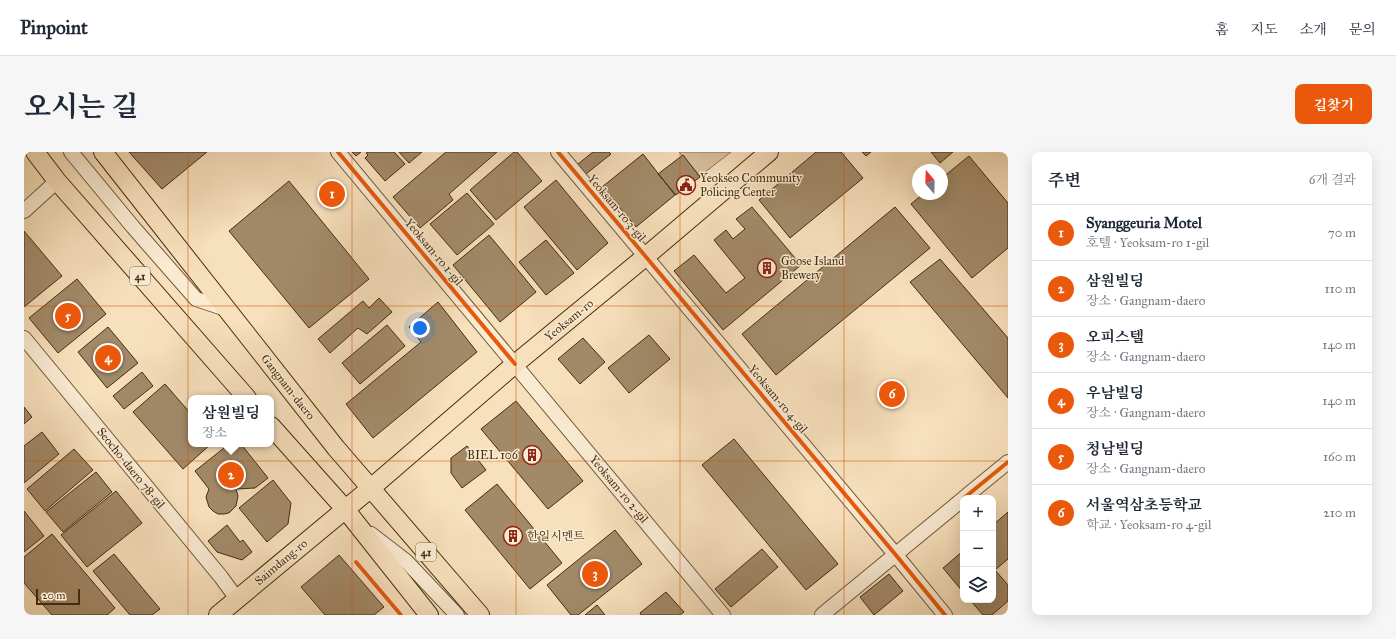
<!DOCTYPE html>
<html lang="ko">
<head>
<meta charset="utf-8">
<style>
  :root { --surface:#fff; --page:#f6f6f7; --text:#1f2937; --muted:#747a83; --line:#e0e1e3; --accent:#ea580c }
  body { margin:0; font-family:"IM FELL Great Primer","Noto Serif KR",serif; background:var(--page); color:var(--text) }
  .controls { position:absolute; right:12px; bottom:12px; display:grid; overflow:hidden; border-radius:8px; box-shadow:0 4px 16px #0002 }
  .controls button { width:36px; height:36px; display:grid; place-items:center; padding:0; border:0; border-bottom:1px solid var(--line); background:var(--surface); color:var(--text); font:20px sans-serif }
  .compass { position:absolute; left:888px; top:12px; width:36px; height:36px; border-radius:50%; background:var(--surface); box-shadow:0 4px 16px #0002; rotate:341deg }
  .scale { position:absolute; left:12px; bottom:10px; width:44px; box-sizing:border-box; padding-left:4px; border:2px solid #462c0f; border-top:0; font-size:11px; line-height:14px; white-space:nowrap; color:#462c0f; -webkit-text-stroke:3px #faebd3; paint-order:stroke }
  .you { position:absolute; left:396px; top:176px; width:14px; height:14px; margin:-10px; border:3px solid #fff; border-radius:50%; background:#1a73e8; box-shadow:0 0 0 6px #1a73e833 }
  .badge { display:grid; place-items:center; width:26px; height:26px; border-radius:50%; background:var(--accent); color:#fff; font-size:13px; font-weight:700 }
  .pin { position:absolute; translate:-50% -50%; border:2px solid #fff; box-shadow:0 1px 4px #0006 }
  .popup { position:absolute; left:164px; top:243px; width:86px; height:52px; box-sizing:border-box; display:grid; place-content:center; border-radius:8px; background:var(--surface); filter:drop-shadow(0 1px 3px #0005); font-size:13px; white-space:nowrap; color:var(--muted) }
  .popup b { font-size:15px; color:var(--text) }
  .popup::after { content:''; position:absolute; left:50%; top:100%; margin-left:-8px; border:8px solid transparent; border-top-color:var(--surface) }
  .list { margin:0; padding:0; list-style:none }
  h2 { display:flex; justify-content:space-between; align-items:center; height:52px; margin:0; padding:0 16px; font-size:17px }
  h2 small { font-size:13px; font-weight:400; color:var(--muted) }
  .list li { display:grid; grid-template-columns:26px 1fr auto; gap:12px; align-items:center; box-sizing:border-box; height:56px; padding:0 16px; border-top:1px solid var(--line) }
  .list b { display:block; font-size:15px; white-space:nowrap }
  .list p { margin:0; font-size:13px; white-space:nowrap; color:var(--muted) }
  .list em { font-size:13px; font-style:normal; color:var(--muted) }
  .icon { flex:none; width:22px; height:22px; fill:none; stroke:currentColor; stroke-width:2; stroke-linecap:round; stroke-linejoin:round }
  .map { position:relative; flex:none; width:984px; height:463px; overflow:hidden; border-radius:8px }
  header { display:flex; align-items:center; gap:24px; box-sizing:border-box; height:56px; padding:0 20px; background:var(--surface); border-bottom:1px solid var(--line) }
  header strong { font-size:19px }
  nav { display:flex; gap:22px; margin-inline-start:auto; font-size:14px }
  .intro { display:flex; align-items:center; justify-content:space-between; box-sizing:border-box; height:96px; padding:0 24px }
  h1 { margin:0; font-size:28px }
  .button { padding:10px 18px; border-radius:8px; background:var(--accent); color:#fff; font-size:14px; font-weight:700 }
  main { display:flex; gap:24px; padding:0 24px }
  aside { flex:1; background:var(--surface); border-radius:8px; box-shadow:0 4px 16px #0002 }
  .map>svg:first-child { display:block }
</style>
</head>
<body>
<header>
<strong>Pinpoint</strong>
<nav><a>홈</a><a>지도</a><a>소개</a><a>문의</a></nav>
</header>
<div class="intro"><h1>오시는 길</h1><a class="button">길찾기</a></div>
<main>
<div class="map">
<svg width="984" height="463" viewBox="0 0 984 463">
  <rect width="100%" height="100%" fill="#f7e0bc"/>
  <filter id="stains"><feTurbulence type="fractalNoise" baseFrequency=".005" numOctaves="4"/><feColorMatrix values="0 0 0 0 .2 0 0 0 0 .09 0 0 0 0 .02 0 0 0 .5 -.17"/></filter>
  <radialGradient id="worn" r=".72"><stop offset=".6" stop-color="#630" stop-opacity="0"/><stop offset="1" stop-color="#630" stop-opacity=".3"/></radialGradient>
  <!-- green -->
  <path fill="#d9c19f" stroke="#907657" d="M 655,0 L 707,0 L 676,24 Z"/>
  <!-- building -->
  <path fill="#a28a69" stroke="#462c0f" d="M 105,0 L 183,0 L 138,37 Z
    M 328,0 L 337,0 L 332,4 Z
    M 344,0 L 370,0 L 381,12 L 361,29 L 341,6 L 344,3 L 342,1 Z
    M 375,0 L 398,0 L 385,11 Z
    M 422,0 L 473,0 L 425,42 L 429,48 L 396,76 L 369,45 Z
    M 490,0 L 493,0 L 518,29 L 472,68 L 446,38 Z
    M 569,0 L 585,0 L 587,2 L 562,22 L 554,12 Z
    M 792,0 L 817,0 L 839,26 L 766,86 L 735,48 Z
    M 838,0 L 847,0 L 842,4 Z
    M 907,0 L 929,0 L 916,11 Z
    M 619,2 L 651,43 L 612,75 L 578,35 Z
    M 659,3 L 676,25 L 652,43 L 634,22 Z
    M 945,4 L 984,51 L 984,96 L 948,126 L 887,52 L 899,42 L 918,42 L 918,26 Z
    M 532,28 L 584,91 L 553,118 L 500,55 Z
    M 265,29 L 345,127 L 285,176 L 205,79 Z
    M 443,41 L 470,72 L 433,103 L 406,72 Z
    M 728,55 L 777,113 L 699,178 L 650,119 L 670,103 L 702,141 L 721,126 L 690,88 L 702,78 L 709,87 L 721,77 L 712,67 Z
    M 871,55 L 906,96 L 752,223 L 718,182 Z
    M 0,79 L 38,124 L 0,155 Z
    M 465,83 L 512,140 L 476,170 L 429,113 Z
    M 522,88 L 550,121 L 522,143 L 495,110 Z
    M 916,107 L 984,186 L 984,246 L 886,130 Z
    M 53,127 L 82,162 L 34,201 L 5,166 Z
    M 355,146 L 368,160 L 343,182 L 334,176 L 306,201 L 294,187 L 339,149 L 345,156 Z
    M 414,150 L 453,200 L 349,286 L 322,252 L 397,190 L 385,175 Z
    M 363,173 L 381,194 L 336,232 L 318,211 Z
    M 84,175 L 114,211 L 83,236 L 54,200 Z
    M 625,183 L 646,207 L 605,241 L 584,216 Z
    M 559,186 L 581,210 L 556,232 L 534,207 Z
    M 118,220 L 129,234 L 100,257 L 89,244 Z
    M 141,232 L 167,262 L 167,292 L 187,292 L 159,317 L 109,260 Z
    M 492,249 L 559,329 L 524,357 L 457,277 Z
    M 0,255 L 8,265 L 0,272 Z
    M 18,280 L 35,302 L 0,331 L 0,294 Z
    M 710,287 L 814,412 L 782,438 L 678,313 Z
    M 205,292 L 217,292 L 244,326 L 231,336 L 212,337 L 214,344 L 212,354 L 205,361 L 200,362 L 194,362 L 189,359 L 185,355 L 182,345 L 185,337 L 171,319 Z
    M 443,294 L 462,318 L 438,336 L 427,321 L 427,306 Z
    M 50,297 L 69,318 L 21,359 L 3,337 Z
    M 72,320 L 88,340 L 39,380 L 22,360 Z
    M 249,328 L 267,351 L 264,372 L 243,390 L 215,356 Z
    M 473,332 L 538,411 L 506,437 L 441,358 Z
    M 92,339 L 118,371 L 63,415 L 37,383 Z
    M 0,359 L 20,384 L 0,400 Z
    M 984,360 L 984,407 L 971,418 L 984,433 L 984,449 L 968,463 L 959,463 L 946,448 L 969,448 L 969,373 Z
    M 203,373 L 216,390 L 219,388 L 228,400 L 218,408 L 193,400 L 184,389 Z
    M 591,378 L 618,412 L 554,463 L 547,463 L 523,433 Z
    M 28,382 L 91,456 L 83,463 L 28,463 L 0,431 L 0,405 Z
    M 738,397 L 754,415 L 707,455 L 691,437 Z
    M 939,399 L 939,440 L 919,416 Z
    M 90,402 L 136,457 L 128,463 L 106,463 L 69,419 Z
    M 315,403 L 360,455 L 350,463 L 301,463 L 277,435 Z
    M 865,422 L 879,439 L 850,463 L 836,445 Z
    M 642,440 L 660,460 L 656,463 L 617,463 L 616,461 Z
    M 573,453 L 581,463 L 561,463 Z"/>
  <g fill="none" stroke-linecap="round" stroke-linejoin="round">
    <!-- minor casing -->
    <g stroke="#72593a" stroke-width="16">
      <path id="minor" d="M 47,0 L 109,75 L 172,147 L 202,157
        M 314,0 L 699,463
        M 534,0 L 871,402 L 921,463
        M 0,59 L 33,29
        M 0,186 L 197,425 L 213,447
        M 940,346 L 984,310
        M 347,382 L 382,409 L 433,463
        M 798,463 L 939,347"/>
    </g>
    <!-- major casing -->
    <g stroke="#462c0f" stroke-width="20">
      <path id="major" d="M 11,0 L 33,29 L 223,246
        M 79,0 L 312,296 L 456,463
        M 247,274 L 321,357 L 405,463
        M 194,463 L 347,336 L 491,212 L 621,105 L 745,0"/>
    </g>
    <!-- minor -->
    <use href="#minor" stroke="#faebd3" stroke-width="14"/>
    <!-- major -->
    <use href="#major" stroke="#f7e0bc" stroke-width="18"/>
    <!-- cycleway casing -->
    <g stroke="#faebd3" stroke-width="6">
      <path id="cycleway" d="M 314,0 L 491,212
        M 534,0 L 871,402 L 921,463
        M 940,346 L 984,310
        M 332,410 L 377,463"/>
    </g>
    <!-- cycleway -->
    <use href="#cycleway" stroke="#e8590c" stroke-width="4"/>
  </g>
  <!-- grid -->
  <path fill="none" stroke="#d8540c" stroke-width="1" stroke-opacity="0.55" d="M 164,0 L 164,463M 328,0 L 328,463M 492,0 L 492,463M 656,0 L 656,463M 820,0 L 820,463M 0,154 L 984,154M 0,309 L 984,309"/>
  <!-- icons -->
  <defs>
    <g id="civic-ring" transform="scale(1)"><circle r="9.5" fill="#faebd3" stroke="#8f2418" stroke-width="1.5"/><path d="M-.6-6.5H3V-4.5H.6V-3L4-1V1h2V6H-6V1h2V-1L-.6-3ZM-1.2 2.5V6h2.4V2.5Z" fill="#8f2418"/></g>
    <g id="building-ring" transform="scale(1)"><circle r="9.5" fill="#faebd3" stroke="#8f2418" stroke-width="1.5"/><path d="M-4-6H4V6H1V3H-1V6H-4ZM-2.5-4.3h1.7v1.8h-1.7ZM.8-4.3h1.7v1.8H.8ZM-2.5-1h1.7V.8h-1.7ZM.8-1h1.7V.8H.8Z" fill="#8f2418"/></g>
  </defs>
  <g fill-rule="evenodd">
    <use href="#civic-ring" x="662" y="33"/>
    <use href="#building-ring" x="743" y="116"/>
    <use href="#building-ring" x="508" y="303"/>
    <use href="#building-ring" x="489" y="384"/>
  </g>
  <g text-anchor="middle" stroke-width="3" stroke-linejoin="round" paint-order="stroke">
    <!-- shield labels -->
    <g fill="#faebd3" stroke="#7c654a" stroke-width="1">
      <rect x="106" y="115" width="20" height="18" rx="3"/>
      <rect x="392" y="391" width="20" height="18" rx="3"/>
    </g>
    <g font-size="11" font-weight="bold" fill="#462c0f">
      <text x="116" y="128">41</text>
      <text x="402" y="404">41</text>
    </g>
    <!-- poi labels -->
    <g font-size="12" fill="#462c0f" stroke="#faebd3" text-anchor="start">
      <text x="676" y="30">Yeokseo Community<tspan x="676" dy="14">Policing Center</tspan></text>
      <text x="757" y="113">Goose Island<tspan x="757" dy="14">Brewery</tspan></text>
      <text x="494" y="307" text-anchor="end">BIEL 106</text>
      <text x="503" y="388">한일시멘트</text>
    </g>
    <!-- street labels -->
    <g font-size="12" fill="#462c0f" stroke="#faebd3">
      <text transform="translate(593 56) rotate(50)" y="4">Yeoksam-ro 3-gil</text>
      <text transform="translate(410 100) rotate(50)" y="4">Yeoksam-ro 1-gil</text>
      <text transform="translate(545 168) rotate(-39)" y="4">Yeoksam-ro</text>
      <text transform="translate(264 235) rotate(52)" y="4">Gangnam-daero</text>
      <text transform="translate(754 247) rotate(50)" y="4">Yeoksam-ro 4-gil</text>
      <text transform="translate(107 316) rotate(51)" y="4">Seocho-daero 78-gil</text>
      <text transform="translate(595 337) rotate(50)" y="4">Yeoksam-ro 2-gil</text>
      <text transform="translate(257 410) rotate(-40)" y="4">Saimdang-ro</text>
    </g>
  </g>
  <rect width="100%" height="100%" filter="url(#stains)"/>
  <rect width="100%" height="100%" fill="url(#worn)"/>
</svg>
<div class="controls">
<button>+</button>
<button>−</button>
<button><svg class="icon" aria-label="layers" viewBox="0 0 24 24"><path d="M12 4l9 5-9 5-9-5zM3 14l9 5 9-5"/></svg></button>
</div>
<svg class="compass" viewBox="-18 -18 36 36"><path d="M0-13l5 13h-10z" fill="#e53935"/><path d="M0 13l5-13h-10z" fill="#747a83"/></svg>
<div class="scale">20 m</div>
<div class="you"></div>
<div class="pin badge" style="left:308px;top:42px">1</div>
<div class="pin badge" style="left:207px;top:323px">2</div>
<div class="popup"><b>삼원빌딩</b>장소</div>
<div class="pin badge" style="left:571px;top:422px">3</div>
<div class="pin badge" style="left:84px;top:206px">4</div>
<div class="pin badge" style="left:44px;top:164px">5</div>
<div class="pin badge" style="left:868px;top:242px">6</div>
</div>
<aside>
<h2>주변<small>6개 결과</small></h2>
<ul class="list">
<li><span class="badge">1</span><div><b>Syanggeuria Motel</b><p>호텔 · Yeoksam-ro 1-gil</p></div><em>70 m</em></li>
<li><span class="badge">2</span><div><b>삼원빌딩</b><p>장소 · Gangnam-daero</p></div><em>110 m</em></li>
<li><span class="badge">3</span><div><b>오피스텔</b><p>장소 · Gangnam-daero</p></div><em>140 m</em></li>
<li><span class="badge">4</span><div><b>우남빌딩</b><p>장소 · Gangnam-daero</p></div><em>140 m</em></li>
<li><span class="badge">5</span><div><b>청남빌딩</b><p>장소 · Gangnam-daero</p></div><em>160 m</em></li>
<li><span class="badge">6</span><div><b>서울역삼초등학교</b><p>학교 · Yeoksam-ro 4-gil</p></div><em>210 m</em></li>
</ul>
</aside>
</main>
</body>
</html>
